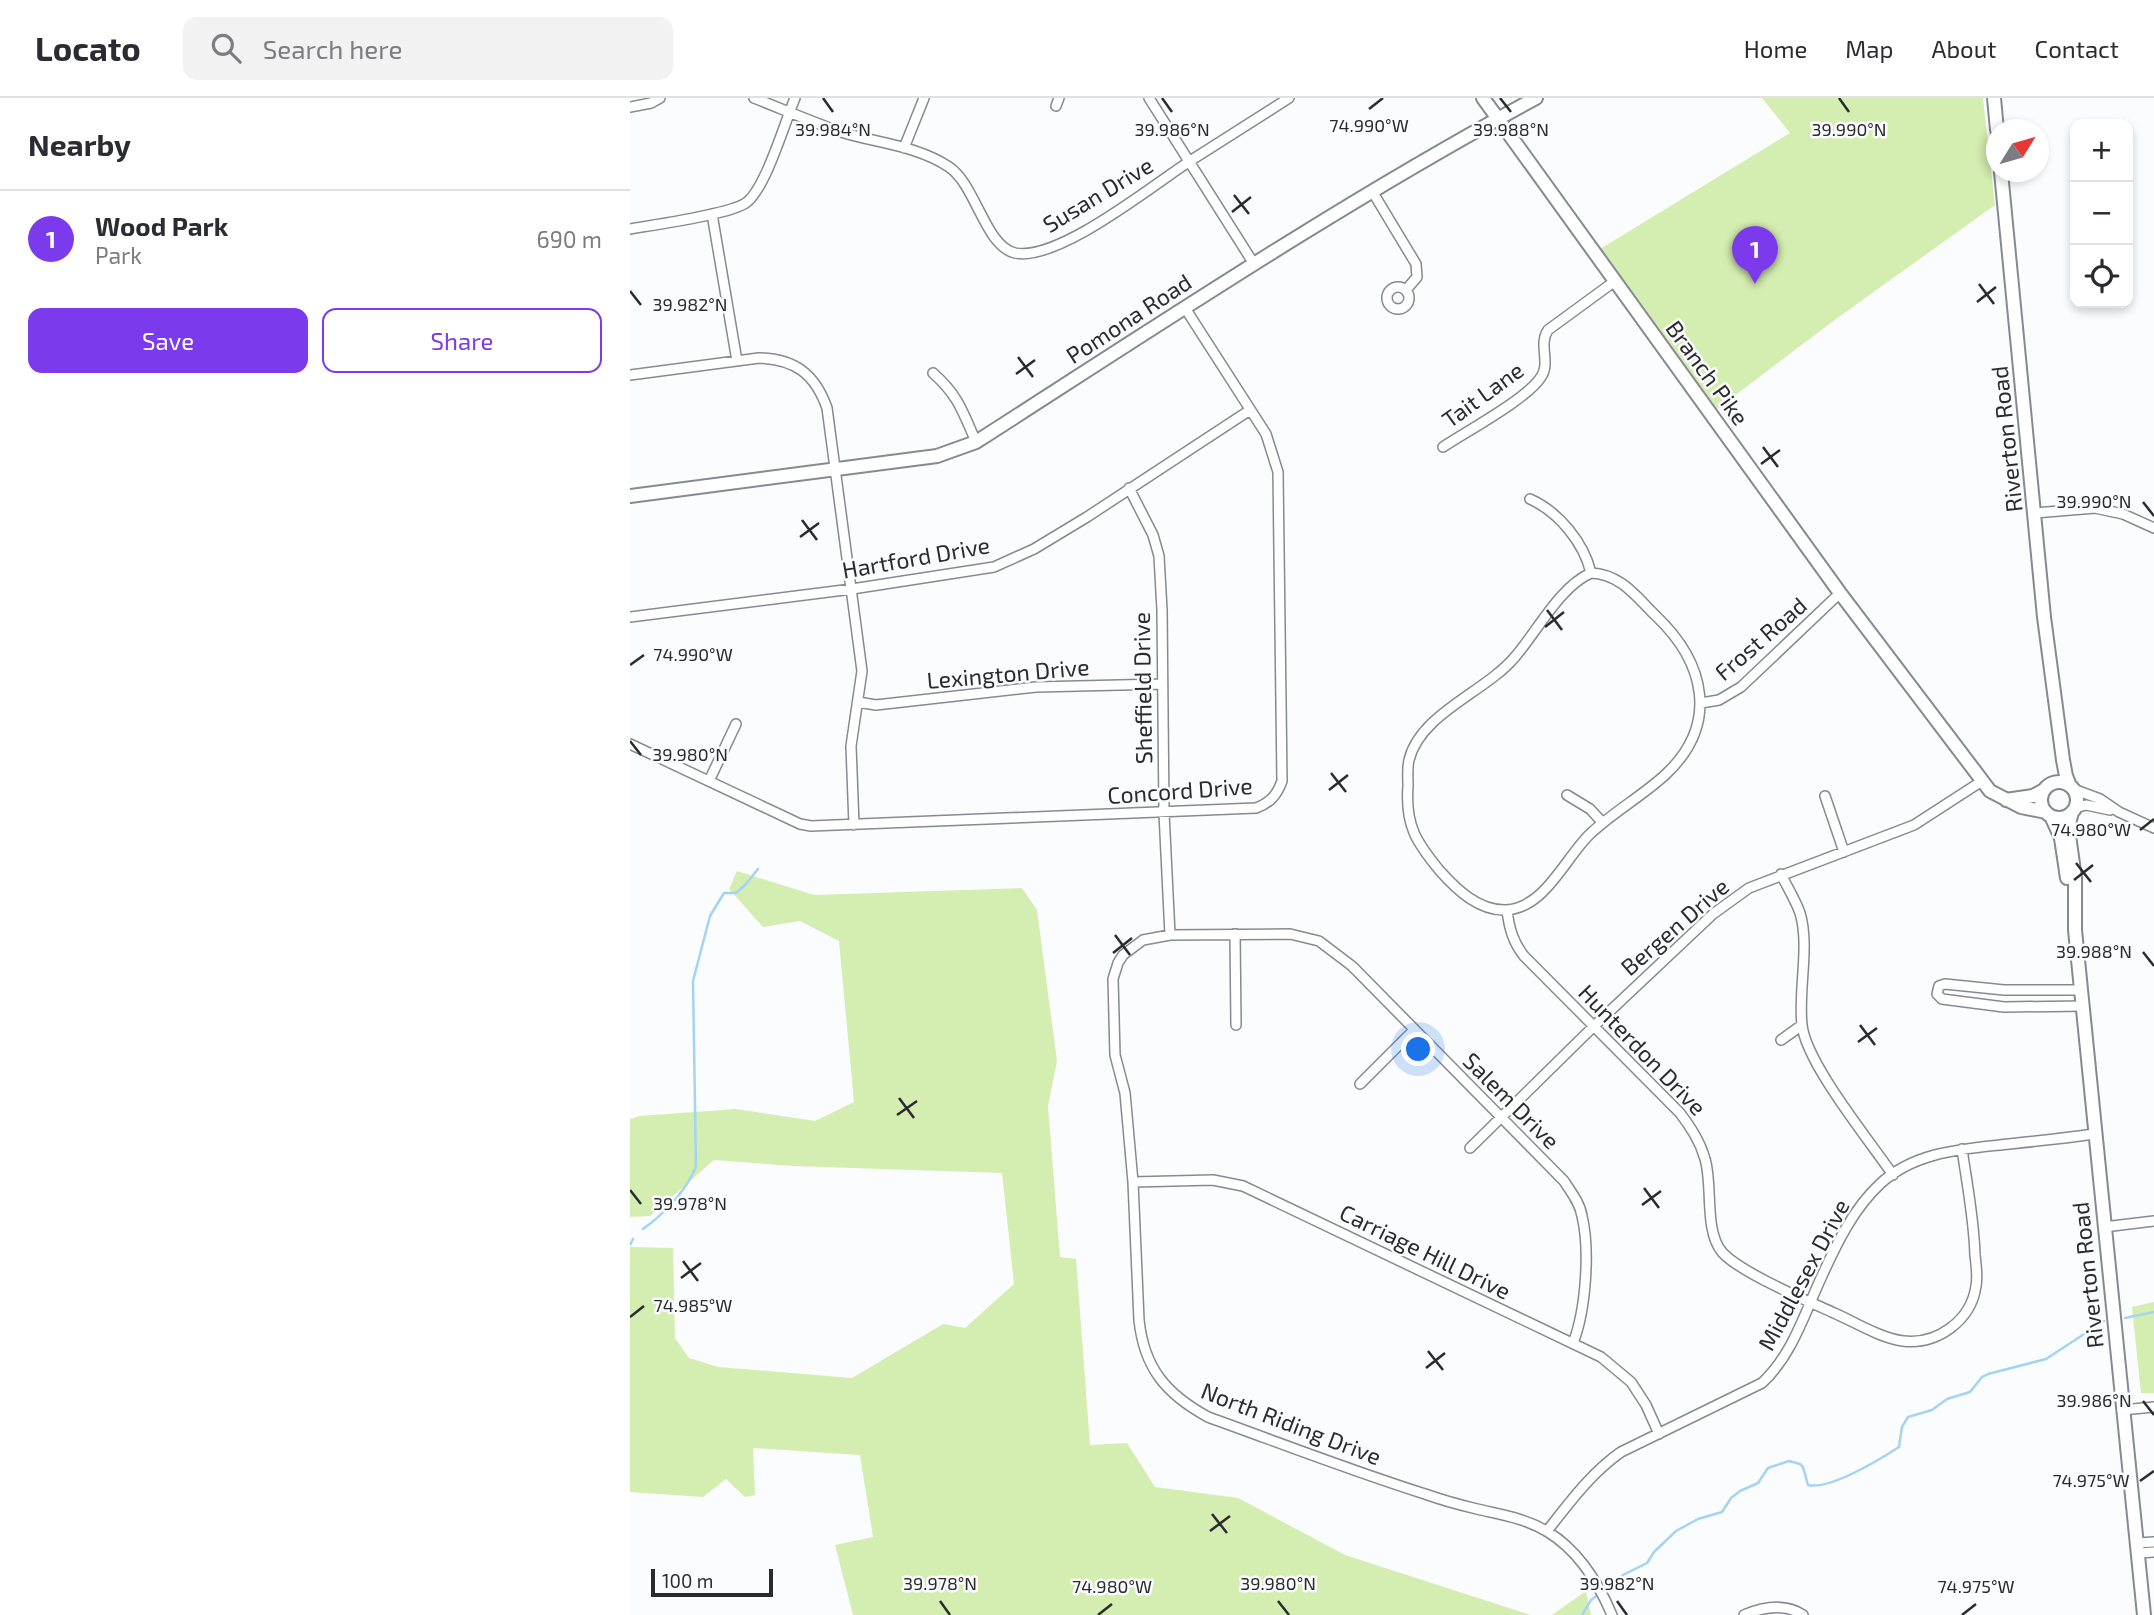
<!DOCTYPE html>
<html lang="en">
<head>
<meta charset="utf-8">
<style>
  :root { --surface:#fff; --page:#f2f2f3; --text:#2b2b33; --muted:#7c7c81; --line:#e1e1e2; --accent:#7c3aed }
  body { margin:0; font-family:"Exo 2",sans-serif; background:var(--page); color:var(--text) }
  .controls { position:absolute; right:21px; top:21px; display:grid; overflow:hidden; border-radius:14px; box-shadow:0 4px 10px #0003 }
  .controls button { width:63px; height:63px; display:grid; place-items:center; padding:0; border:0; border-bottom:2px solid var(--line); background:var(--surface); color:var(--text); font:35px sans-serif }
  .compass { position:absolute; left:1356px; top:21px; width:63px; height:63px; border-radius:50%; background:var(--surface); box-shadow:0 4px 10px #0003; rotate:53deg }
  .scale { position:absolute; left:21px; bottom:18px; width:122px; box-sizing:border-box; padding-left:7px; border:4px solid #292b2e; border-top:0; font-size:19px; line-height:24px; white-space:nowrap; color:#292b2e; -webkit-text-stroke:5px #fbfcfd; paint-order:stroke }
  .you { position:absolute; left:789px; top:952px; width:24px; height:24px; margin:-18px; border:5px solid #fff; border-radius:50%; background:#1a73e8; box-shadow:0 0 0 10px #1a73e833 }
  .badge { display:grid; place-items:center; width:46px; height:46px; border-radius:50%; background:var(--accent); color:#fff; font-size:23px; font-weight:700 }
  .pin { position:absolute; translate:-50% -58px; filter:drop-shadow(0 2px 4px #0008) }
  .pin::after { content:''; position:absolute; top:37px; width:24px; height:21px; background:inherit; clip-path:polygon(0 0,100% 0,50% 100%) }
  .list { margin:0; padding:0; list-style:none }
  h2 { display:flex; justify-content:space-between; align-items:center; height:91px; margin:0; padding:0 28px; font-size:30px }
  h2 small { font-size:23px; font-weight:400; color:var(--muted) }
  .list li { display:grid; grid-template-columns:46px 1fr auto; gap:21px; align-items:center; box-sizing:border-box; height:98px; padding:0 28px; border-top:2px solid var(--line) }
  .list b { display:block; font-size:26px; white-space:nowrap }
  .list p { margin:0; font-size:23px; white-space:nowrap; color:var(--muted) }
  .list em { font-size:23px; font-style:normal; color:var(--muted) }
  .actions { display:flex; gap:14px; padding:21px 28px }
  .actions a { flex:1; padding:16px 0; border:2px solid var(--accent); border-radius:14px; text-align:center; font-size:24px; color:var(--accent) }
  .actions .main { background:var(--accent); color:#fff }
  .icon { flex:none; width:38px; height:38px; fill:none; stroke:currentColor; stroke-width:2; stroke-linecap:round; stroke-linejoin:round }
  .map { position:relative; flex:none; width:1524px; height:1517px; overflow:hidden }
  header { display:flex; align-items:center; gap:42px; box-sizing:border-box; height:98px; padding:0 35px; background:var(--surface); border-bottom:2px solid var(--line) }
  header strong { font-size:33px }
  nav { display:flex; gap:38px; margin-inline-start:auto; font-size:24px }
  .search { width:490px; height:63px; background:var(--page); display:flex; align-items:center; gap:18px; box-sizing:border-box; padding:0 24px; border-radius:14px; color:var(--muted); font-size:26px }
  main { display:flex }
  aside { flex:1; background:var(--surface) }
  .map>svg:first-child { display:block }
</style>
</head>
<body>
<header>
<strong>Locato</strong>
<div class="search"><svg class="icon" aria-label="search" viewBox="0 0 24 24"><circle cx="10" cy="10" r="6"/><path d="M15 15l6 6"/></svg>Search here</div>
<nav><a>Home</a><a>Map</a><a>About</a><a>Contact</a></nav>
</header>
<main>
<aside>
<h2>Nearby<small></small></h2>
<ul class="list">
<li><span class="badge">1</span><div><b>Wood Park</b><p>Park</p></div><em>690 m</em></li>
</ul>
<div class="actions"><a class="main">Save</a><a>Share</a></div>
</aside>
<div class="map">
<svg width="1524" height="1517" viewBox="0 0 1524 1517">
  <rect width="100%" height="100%" fill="#fbfcfd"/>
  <!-- green -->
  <path fill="#d4edb0" d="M 1132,0 L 1353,0 L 1365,107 L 1206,221 L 1087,311 L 970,151 L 1160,35 Z
    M 107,773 L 184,797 L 392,790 L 407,812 L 427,963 L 418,1008 L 430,1159 L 446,1161 L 460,1347 L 497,1345 L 525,1389 L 608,1400 L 715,1457 L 901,1517 L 223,1517 L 205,1447 L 243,1439 L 230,1357 L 123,1350 L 125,1397 L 115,1399 L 96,1381 L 73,1399 L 0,1394 L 0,1149 L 43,1150 L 45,1240 L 59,1260 L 88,1269 L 222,1280 L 313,1226 L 335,1230 L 384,1186 L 372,1075 L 163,1068 L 84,1062 L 20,1118 L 0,1119 L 0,1021 L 10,1018 L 106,1011 L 185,1023 L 224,1004 L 209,843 L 170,823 L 133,829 L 99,791 Z
    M 1524,1204 L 1524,1295 L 1511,1295 L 1502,1209 Z
    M 956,1493 L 961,1517 L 922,1517 Z"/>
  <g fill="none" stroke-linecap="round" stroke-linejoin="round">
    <!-- stream -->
    <path stroke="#a4d3f5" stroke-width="2.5" d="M 13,1131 C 33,1117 56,1093 66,1069 L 63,883 L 80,818 L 94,795 L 106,795 L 116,786 L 128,771
      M 0,1147 L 3,1141
      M 1495,1220 L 1524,1214
      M 952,1517 L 961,1502 L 993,1477 L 1017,1465 L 1024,1454 L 1046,1433 L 1068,1421 L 1092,1414 L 1101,1400 L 1110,1393 L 1128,1385 L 1138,1370 L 1159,1363 L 1170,1366 L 1173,1369 L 1178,1387 C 1200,1392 1249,1362 1269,1349 L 1272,1329 L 1278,1319 L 1302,1312 L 1317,1301 L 1340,1294 L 1352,1279 L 1358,1276 L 1416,1261 L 1474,1223"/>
    <!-- street casing -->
    <g stroke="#858a92" stroke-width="12">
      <path id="street" d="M 124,0 C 152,11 180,23 208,33 C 244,45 287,47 319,69 C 346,87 355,148 385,155 C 428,164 523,87 560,63 C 593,42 626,21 659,0
        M 519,0 L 624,166
        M 426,8 L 429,0
        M 0,9 L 21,5 L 30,0
        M 274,50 L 294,0
        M 742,93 L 786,166 L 787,179 L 776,192
        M 82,116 L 107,263
        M 0,131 C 23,127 103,116 117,104 C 136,89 155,24 165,0
        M757 200a11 11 0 1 1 22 0a11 11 0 1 1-22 0Z
        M 303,275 C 328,297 333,314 346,344
        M 0,277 L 129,260 C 165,261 185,276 197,310 L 232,573 L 221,648 L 224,727
        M 813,349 C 837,333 897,301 911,279 C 921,265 908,247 918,232 L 985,183
        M 499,390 L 523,437 L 529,458 L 532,512 L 534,715 L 540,837
        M 900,401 C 929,414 954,445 961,475
        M 1405,415 L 1465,410 L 1493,416 L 1524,430
        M 961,475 C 990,476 1006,498 1025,517 C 1075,564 1090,626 1035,677 C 1011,699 983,714 960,736 C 935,760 915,810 876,812 C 849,813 827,792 810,773 C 786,744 775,727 778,688 C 778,680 777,670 779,662 C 790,616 855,594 884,560 C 907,534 929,489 961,475 Z
        M 0,519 L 222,491 L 364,469 L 404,451 L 457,419 L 620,312
        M 228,604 L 246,607 L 406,589 L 532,586
        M 1071,605 L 1089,602 L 1111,589 L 1210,495
        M 0,646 L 170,726 L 181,728 L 626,710 C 640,705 647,697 652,683 L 648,374 L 636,336 L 555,210
        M 79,683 L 106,626
        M 1443,691 L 1470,701 L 1489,714 L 1524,730
        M 937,697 L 960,711 L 972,724
        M 1195,698 L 1214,754
        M 1445,710 L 1456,707 L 1480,712
        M 1151,776 C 1157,789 1165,801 1170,815 C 1180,848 1168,892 1172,927 C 1176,965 1239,1042 1263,1077
        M 877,812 C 879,830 883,844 894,858 L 1050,1015 C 1061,1030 1070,1043 1075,1061 C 1083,1087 1074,1133 1092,1154 C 1109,1174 1178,1203 1204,1215 C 1225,1224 1250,1240 1273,1243 C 1307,1247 1341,1223 1346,1188 C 1348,1178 1346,1167 1345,1157 C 1344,1121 1337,1086 1332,1051
        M 605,836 L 606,927
        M 1451,892 L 1374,892 L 1315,886 L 1309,888 L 1307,896 L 1312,901 L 1374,909 L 1453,908
        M 1151,942 L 1172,927
        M 730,986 L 783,933
        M 840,1050 L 963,929 L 1083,816 L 1119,790 L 1284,727 L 1352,683
        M 503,1084 L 583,1082 L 613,1088 L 971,1259 L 1001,1284 L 1016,1307 L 1029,1336
        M 1474,1129 L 1524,1123
        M 943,1245 C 956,1212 960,1152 952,1118 C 950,1105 941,1094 934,1083 L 722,868 L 689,843 L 660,836 L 540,837 L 513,842 L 493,857 L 488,865 L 483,881 L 485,957 L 495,995 L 503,1084 L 509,1222 C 514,1270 536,1296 578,1319 C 650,1345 722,1373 795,1396 C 812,1402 830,1407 847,1411 C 872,1417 895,1420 918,1434 C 949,1453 968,1484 982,1517
        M 1492,1312 L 1524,1309
        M 917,1433 C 940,1404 961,1375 991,1354 L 1132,1285 C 1162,1257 1174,1217 1191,1180 C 1206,1147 1223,1111 1250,1086 C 1285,1053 1334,1051 1379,1046 C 1408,1043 1436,1040 1464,1036
        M 1507,1445 L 1524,1444
        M 1509,1455 L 1524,1454
        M 1114,1517 C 1133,1509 1155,1505 1173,1517"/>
    </g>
    <!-- secondary casing -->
    <g stroke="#858a92" stroke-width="16">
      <path id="secondary" d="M 853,0 L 1210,495 L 1360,693 L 1391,709 L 1416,714
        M 1364,0 L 1367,32
        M 1371,74 L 1414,519 L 1433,662 L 1436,678 L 1440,688
        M 0,398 L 307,358 L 346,344 C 530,226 713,104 906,0
        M1411 702a18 18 0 1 1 36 0a18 18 0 1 1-36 0Z
        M 1376,702 L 1403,698 L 1414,692
        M 1442,714 L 1438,730 L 1445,780 L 1445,832 L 1514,1517
        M 1421,718 L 1431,740 L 1437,780"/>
    </g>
    <!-- street -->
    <use href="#street" stroke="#fff" stroke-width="9"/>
    <!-- secondary -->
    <use href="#secondary" stroke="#fff" stroke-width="12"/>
  </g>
  <!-- ticks -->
  <path fill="none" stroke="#292b2e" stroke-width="2.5" d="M 193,0 L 203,14M 532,0 L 542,14M 870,0 L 881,14M 1209,0 L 1219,14M 739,11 L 753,0M 604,97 L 619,116M 602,114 L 621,99M 1349,186 L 1364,206M 0,193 L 11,207M 1347,204 L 1366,189M 388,259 L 403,279M 386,276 L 405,262M 1133,349 L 1148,369M 1131,366 L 1150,352M 1513,404 L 1524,418M 172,422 L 187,442M 170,439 L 189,425M 917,512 L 932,532M 915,529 L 934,514M 0,567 L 14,557M 0,643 L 11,657M 701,675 L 716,694M 699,692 L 718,677M 1510,732 L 1524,721M 1446,765 L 1461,784M 1444,782 L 1463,767M 485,837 L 500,857M 1513,854 L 1524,868M 483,855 L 502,840M 1230,927 L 1245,947M 1228,944 L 1247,930M 269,1000 L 284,1020M 267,1017 L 287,1003M 1014,1090 L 1029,1110M 0,1092 L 11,1106M 1012,1107 L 1031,1093M 53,1163 L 68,1183M 51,1180 L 71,1165M 0,1219 L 14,1208M 798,1253 L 813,1272M 796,1270 L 815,1255M 1513,1303 L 1524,1317M 1510,1383 L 1524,1373M 582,1416 L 597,1435M 580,1433 L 600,1418M 310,1503 L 320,1517M 648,1503 L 659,1517M 987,1503 L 997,1517M 468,1517 L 482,1506M 1332,1517 L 1346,1506"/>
  <g text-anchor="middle" stroke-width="5" stroke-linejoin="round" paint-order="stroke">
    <!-- street labels -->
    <g font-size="23" fill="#292b2e" stroke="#fbfcfd">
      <text transform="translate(468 97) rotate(-31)" y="8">Susan Drive</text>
      <text transform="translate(499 221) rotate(-33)" y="8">Pomona Road</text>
      <text transform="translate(1077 275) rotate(54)" y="8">Branch Pike</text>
      <text transform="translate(853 297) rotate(-36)" y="8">Tait Lane</text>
      <text transform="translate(1377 341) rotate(-96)" y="8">Riverton Road</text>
      <text transform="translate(286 460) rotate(-10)" y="8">Hartford Drive</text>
      <text transform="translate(1131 541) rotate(-41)" y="8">Frost Road</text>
      <text transform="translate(378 576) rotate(-5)" y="8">Lexington Drive</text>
      <text transform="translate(513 590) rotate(-91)" y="8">Sheffield Drive</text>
      <text transform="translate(550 693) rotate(-4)" y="8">Concord Drive</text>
      <text transform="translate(1045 829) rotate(-41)" y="8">Bergen Drive</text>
      <text transform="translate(1012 952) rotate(46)" y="8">Hunterdon Drive</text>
      <text transform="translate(881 1003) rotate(45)" y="8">Salem Drive</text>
      <text transform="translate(795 1154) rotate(26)" y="8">Carriage Hill Drive</text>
      <text transform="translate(1174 1177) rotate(-62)" y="8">Middlesex Drive</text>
      <text transform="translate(1458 1177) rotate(-96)" y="8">Riverton Road</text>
      <text transform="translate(661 1326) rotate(21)" y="8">North Riding Drive</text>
    </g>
  </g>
  <g font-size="18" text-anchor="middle" fill="#292b2e" stroke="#fbfcfd" stroke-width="5" stroke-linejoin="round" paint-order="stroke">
    <text x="739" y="34">74.990°W</text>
    <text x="203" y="38">39.984°N</text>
    <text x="542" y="38">39.986°N</text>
    <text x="881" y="38">39.988°N</text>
    <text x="1219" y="38">39.990°N</text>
    <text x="60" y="213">39.982°N</text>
    <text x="1464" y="410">39.990°N</text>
    <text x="63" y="563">74.990°W</text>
    <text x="60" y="663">39.980°N</text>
    <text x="1461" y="738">74.980°W</text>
    <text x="1464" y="860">39.988°N</text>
    <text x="60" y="1112">39.978°N</text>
    <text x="63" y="1214">74.985°W</text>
    <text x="1464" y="1309">39.986°N</text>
    <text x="1461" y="1389">74.975°W</text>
    <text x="310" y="1492">39.978°N</text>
    <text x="648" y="1492">39.980°N</text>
    <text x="987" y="1492">39.982°N</text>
    <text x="482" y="1495">74.980°W</text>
    <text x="1346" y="1495">74.975°W</text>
  </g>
</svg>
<div class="controls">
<button>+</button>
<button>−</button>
<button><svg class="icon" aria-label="locate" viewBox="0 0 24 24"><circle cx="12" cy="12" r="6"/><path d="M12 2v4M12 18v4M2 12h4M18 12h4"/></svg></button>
</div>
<svg class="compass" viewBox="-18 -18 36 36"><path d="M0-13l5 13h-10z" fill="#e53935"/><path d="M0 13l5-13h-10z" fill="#7c7c81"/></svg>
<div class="scale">100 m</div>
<div class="you"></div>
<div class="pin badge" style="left:1125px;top:186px">1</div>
</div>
</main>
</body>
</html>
